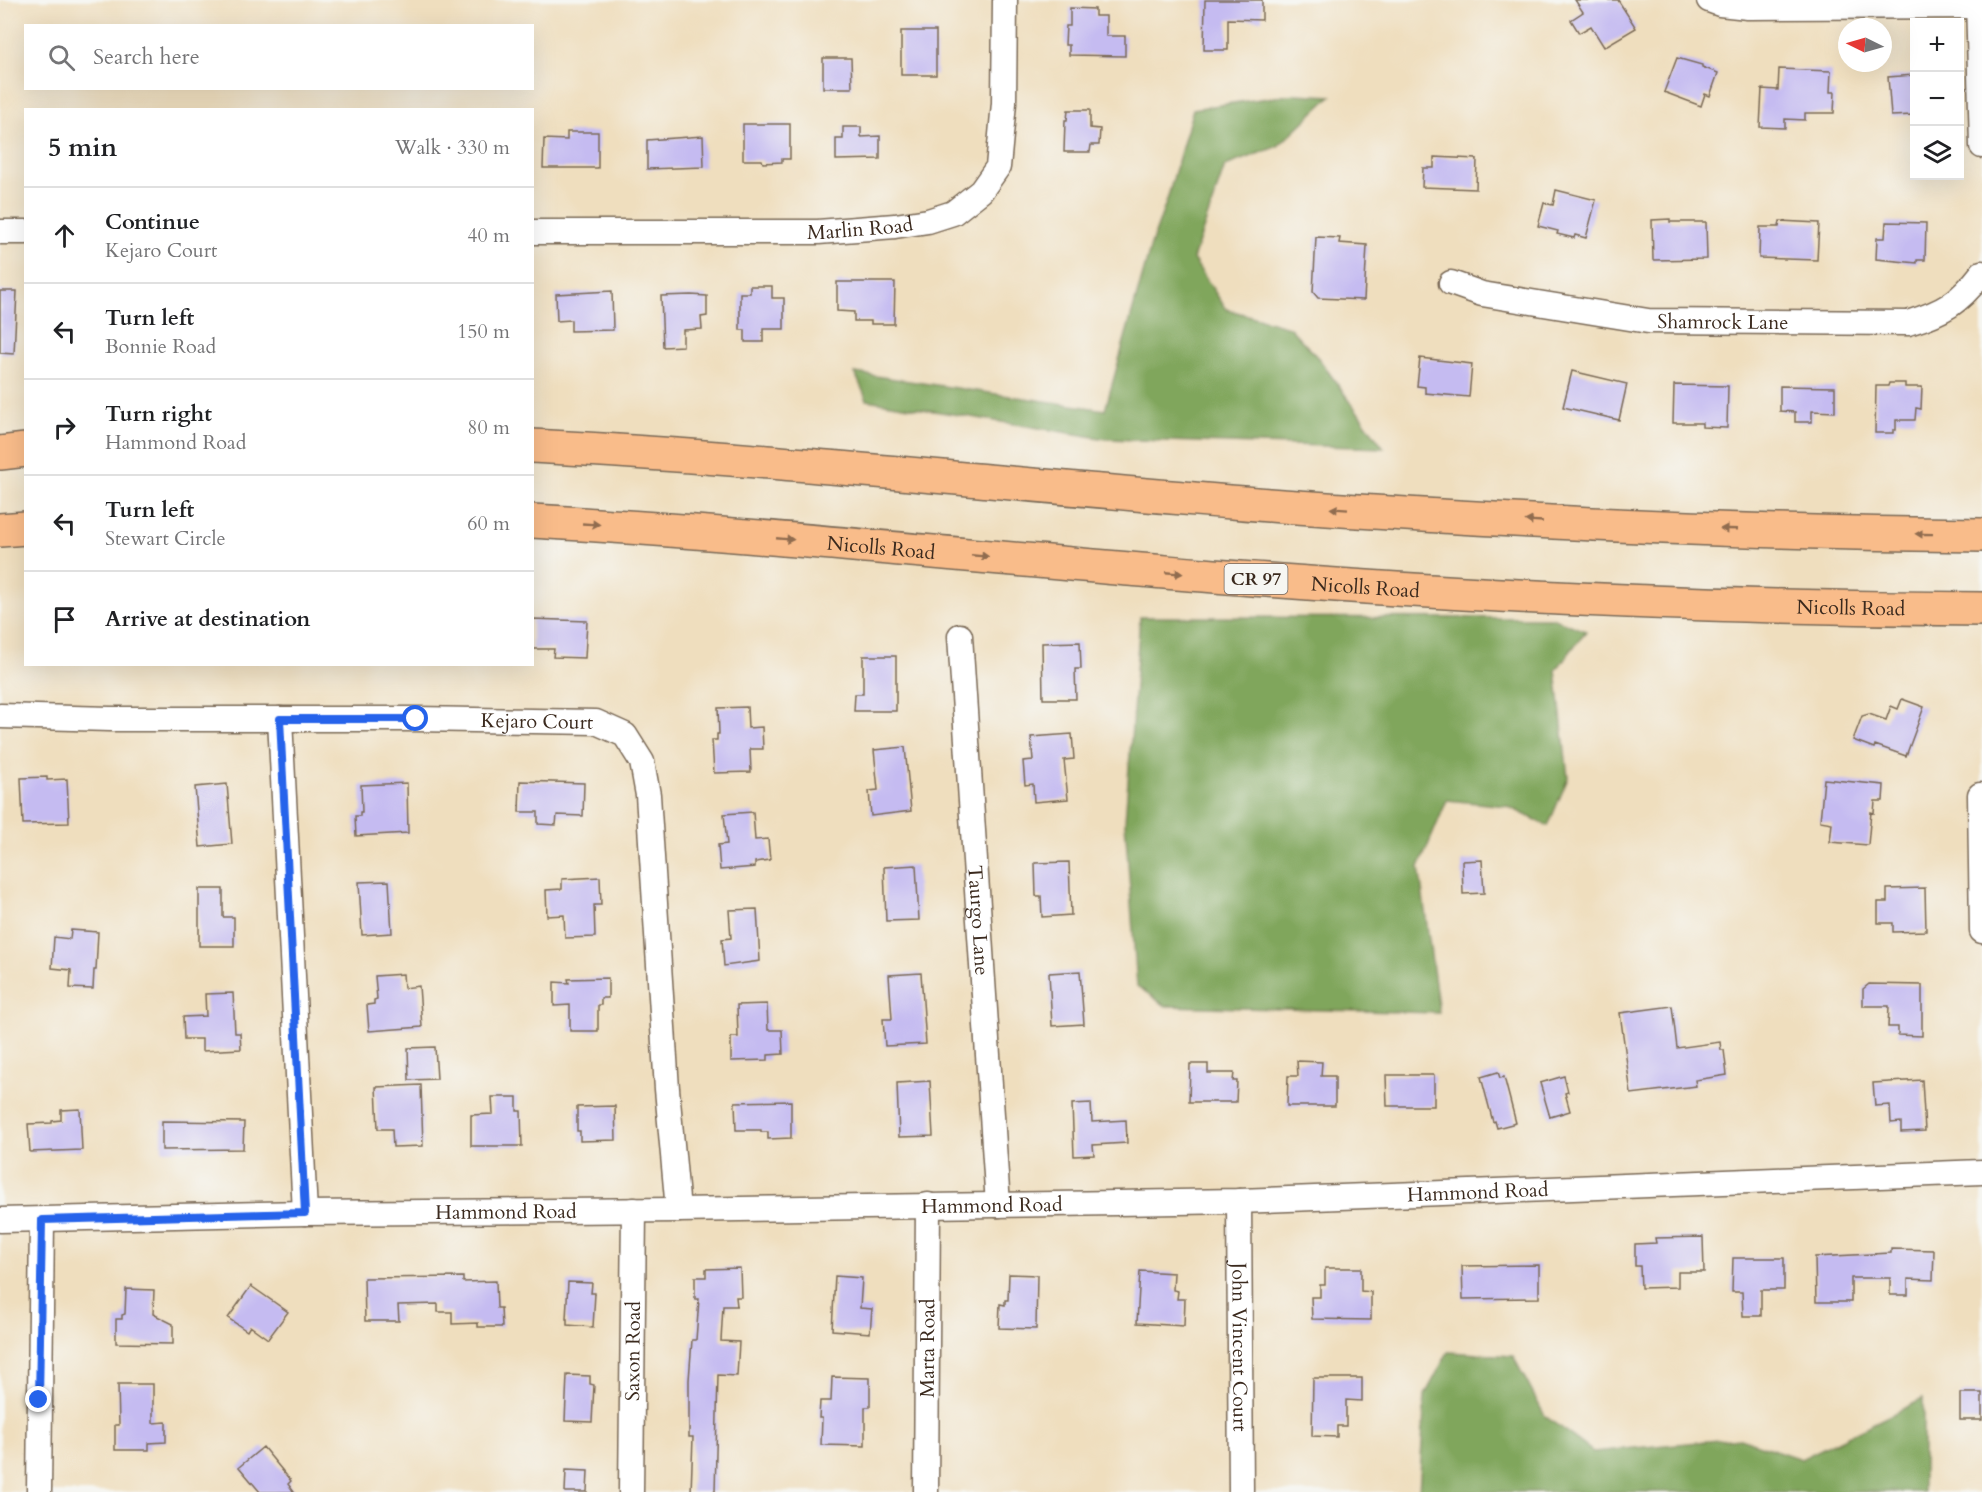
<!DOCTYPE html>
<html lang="en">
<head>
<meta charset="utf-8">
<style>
  :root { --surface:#fff; --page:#f2f2f2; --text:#202124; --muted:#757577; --line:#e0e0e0 }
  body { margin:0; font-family:Cardo,serif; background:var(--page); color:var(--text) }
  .controls { position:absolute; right:18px; top:18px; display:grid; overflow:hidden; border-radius:0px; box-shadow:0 6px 24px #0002 }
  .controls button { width:54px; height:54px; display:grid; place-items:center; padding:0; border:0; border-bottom:2px solid var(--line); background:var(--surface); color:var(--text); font:30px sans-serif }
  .compass { position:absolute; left:1838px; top:18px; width:54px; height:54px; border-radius:50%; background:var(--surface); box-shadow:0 6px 24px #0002; rotate:275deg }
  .stop { position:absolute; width:18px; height:18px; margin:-14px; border:4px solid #2563eb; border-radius:50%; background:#fff }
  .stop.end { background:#2563eb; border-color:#fff; box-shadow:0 2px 6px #0008 }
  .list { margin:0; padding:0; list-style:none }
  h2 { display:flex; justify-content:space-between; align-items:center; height:78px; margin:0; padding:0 24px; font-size:26px }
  h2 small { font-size:20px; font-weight:400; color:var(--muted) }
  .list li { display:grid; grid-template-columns:39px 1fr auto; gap:18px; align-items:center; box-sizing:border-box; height:96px; padding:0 24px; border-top:2px solid var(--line) }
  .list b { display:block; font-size:22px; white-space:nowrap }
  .list p { margin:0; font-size:20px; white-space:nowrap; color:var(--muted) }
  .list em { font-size:20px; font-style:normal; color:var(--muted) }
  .icon { flex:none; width:33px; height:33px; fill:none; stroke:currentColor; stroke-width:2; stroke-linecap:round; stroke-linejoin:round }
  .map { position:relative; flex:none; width:1982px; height:1492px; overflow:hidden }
  .search { position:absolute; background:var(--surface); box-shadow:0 6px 24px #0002; left:24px; top:24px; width:510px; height:66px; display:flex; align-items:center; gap:15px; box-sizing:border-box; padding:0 21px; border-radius:0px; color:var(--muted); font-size:22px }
  .panel { position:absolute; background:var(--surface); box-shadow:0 6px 24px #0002; left:24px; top:108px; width:510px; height:558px; border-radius:0px }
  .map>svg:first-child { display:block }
</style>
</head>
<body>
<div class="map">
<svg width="1982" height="1492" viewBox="0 0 1982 1492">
  <rect width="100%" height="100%" fill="#f6f6f2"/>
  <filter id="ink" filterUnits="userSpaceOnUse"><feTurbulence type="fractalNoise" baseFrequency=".0167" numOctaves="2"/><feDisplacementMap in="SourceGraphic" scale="12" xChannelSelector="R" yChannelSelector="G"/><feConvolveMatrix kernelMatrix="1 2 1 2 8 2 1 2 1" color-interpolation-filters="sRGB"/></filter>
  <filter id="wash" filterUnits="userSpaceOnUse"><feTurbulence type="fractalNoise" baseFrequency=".008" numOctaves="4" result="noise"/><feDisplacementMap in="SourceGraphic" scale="24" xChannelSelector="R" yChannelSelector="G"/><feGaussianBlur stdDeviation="1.35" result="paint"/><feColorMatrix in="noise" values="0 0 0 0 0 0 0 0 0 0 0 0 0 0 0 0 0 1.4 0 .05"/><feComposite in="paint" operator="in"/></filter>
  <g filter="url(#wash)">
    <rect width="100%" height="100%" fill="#efdebe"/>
    <!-- forest -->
    <path fill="#80a65c" stroke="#5e683d" stroke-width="1.5" d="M 1295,94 L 1331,96 L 1278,146 L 1225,166 L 1193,259 L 1226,309 L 1289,327 L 1319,359 L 1384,448 L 1106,439 L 867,400 L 855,373 L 1105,410 L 1151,245 L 1167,200 L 1193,109 Z
      M 1140,617 L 1552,618 L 1586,631 L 1556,670 L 1568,778 L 1548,826 L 1507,806 L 1447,800 L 1419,867 L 1439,1013 L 1166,1006 L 1137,986 L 1125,822 Z
      M 1448,1352 L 1513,1356 L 1545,1416 L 1593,1452 L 1740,1438 L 1801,1459 L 1923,1399 L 1923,1492 L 1419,1492 L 1425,1395 Z"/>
    <g id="blocks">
      <!-- building -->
      <path fill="#c5bbf1" d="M 1205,0 L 1262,0 L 1262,20 L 1228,19 L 1228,50 L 1204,50 Z
        M 1575,0 L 1618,0 L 1636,28 L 1604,47 L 1591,26 L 1579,33 L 1571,20 L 1583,12 Z
        M 1070,8 L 1095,9 L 1095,16 L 1106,16 L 1106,36 L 1125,36 L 1125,56 L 1069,55 L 1069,45 L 1065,45 L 1066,26 L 1070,26 Z
        M 901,31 L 936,31 L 936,75 L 901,75 Z
        M 823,58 L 851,58 L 852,88 L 823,88 Z
        M 1677,58 L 1702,65 L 1702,67 L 1718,73 L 1710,96 L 1705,94 L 1701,106 L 1664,92 Z
        M 1779,69 L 1831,71 L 1830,92 L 1835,92 L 1834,113 L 1805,113 L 1805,120 L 1785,119 L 1785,128 L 1760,127 L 1762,89 L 1778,90 Z
        M 1914,75 L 1914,115 L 1891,116 L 1888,77 Z
        M 1068,110 L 1090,110 L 1090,128 L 1100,129 L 1099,145 L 1091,145 L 1090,152 L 1064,152 L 1065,120 L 1067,120 Z
        M 743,124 L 790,124 L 790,159 L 782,159 L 782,162 L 763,163 L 762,160 L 743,160 Z
        M 843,127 L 861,127 L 861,137 L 880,136 L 880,159 L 836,160 L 836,139 L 843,139 Z
        M 567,132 L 598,132 L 598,168 L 543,168 L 544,139 L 567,140 Z
        M 703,136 L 704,167 L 647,169 L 647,140 Z
        M 1434,157 L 1477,159 L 1476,189 L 1422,187 L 1423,168 L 1434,168 Z
        M 1556,190 L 1596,200 L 1586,238 L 1575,235 L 1574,238 L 1557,234 L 1558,231 L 1538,226 L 1544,203 L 1553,205 Z
        M 1670,219 L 1670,222 L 1706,222 L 1707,259 L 1653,260 L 1652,220 Z
        M 1780,221 L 1819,223 L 1817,260 L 1759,258 L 1760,227 L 1779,227 Z
        M 1886,222 L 1926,223 L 1925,260 L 1917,260 L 1917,263 L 1876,259 L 1877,238 L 1885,238 Z
        M 1316,237 L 1340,238 L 1339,243 L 1367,245 L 1364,300 L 1318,298 L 1313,292 Z
        M 837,282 L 895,282 L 894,324 L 871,324 L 871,321 L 854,321 L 854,312 L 837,311 Z
        M 750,286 L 772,286 L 772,298 L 784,298 L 784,329 L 763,329 L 763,342 L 745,342 L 745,330 L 740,330 L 740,293 L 750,293 Z
        M 0,291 L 17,291 L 14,354 L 0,353 Z
        M 612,291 L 613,330 L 571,331 L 571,320 L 557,321 L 556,294 Z
        M 691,295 L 707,296 L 707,316 L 701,317 L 702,329 L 683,330 L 683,346 L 663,347 L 661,296 Z
        M 1420,358 L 1472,364 L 1469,397 L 1425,393 L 1425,387 L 1417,386 Z
        M 1572,371 L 1627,384 L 1619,420 L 1563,407 Z
        M 1889,383 L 1905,383 L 1905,387 L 1922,387 L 1921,409 L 1916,408 L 1915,420 L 1896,420 L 1896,430 L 1893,430 L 1893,433 L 1875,433 L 1876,386 L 1888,386 Z
        M 1674,385 L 1728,386 L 1727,428 L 1702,427 L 1702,423 L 1673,423 Z
        M 1780,386 L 1835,387 L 1835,412 L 1812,411 L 1812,422 L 1795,422 L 1795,412 L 1780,411 Z
        M 532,619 L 587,621 L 585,658 L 553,657 L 554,649 L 532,649 Z
        M 1080,642 L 1081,669 L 1075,669 L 1076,699 L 1043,699 L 1042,643 Z
        M 863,656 L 896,656 L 896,711 L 854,711 L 855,694 L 863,694 Z
        M 1902,699 L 1924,707 L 1906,756 L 1875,745 L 1874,748 L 1853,740 L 1862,716 L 1869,714 L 1886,720 L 1891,706 L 1898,709 Z
        M 747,707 L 748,728 L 762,727 L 763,749 L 750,749 L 751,772 L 714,773 L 712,740 L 717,740 L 717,734 L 719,734 L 718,708 Z
        M 1072,734 L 1074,759 L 1064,760 L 1068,799 L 1034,802 L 1033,784 L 1025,785 L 1023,761 L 1033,760 L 1031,737 Z
        M 905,747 L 911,811 L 871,816 L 869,791 L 878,790 L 874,750 Z
        M 47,777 L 47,780 L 67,779 L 69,823 L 23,824 L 21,778 Z
        M 1824,779 L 1884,785 L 1883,801 L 1875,801 L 1874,813 L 1871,812 L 1868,845 L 1830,842 L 1832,823 L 1820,821 Z
        M 520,781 L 584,783 L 583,816 L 557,815 L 556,825 L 538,824 L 538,812 L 519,812 Z
        M 407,783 L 408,833 L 356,836 L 355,816 L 360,816 L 360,812 L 362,812 L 361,785 Z
        M 227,784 L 232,844 L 200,847 L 195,787 Z
        M 753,812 L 755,840 L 768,839 L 770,860 L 755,862 L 755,867 L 720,870 L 718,845 L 727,844 L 724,814 Z
        M 1482,860 L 1484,893 L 1463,894 L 1462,861 Z
        M 1069,862 L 1071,915 L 1042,917 L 1041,896 L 1036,896 L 1035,863 Z
        M 916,865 L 919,920 L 886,921 L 884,867 Z
        M 600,877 L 601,905 L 594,905 L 595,937 L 565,938 L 564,915 L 547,916 L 546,890 L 562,889 L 562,879 Z
        M 389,881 L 392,933 L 362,935 L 359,882 Z
        M 1925,888 L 1926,931 L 1893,932 L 1893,923 L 1878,923 L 1878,902 L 1887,902 L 1887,889 Z
        M 199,889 L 223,889 L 223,917 L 234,917 L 234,946 L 199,946 Z
        M 757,909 L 760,961 L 724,966 L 722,939 L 731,938 L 729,910 Z
        M 71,930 L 98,932 L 96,970 L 94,970 L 93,989 L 70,988 L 71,970 L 52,968 L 54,937 L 70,939 Z
        M 1080,971 L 1084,1024 L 1052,1026 L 1049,973 Z
        M 921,973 L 926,1044 L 885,1046 L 883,1019 L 892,1019 L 889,975 Z
        M 403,974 L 404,988 L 419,986 L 422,1027 L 369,1031 L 367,1005 L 374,1004 L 374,1000 L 377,999 L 375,976 Z
        M 608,978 L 608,998 L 601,998 L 601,1005 L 598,1005 L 598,1031 L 570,1031 L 570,1005 L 554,1006 L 554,982 L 569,983 L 568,979 Z
        M 1869,984 L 1922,985 L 1922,1036 L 1898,1035 L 1898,1027 L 1888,1027 L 1889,1006 L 1863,1006 L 1863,989 Z
        M 233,993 L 235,1033 L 240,1033 L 241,1049 L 202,1051 L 202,1039 L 184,1039 L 183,1017 L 206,1016 L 205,994 Z
        M 767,1004 L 768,1030 L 782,1030 L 783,1054 L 768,1055 L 768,1060 L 731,1061 L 731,1037 L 738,1037 L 737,1005 Z
        M 1672,1006 L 1677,1048 L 1720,1042 L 1721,1050 L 1724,1050 L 1727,1075 L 1695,1080 L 1696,1086 L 1631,1094 L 1620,1013 Z
        M 435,1047 L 437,1079 L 409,1080 L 408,1048 Z
        M 1297,1061 L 1322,1062 L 1321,1076 L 1335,1076 L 1335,1106 L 1287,1106 L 1288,1076 L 1298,1076 Z
        M 1190,1064 L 1208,1064 L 1208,1073 L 1234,1073 L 1233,1081 L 1237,1081 L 1236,1102 L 1189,1102 Z
        M 1498,1072 L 1500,1078 L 1504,1077 L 1516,1123 L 1497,1128 L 1495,1121 L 1493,1122 L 1481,1077 Z
        M 1386,1075 L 1434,1075 L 1434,1106 L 1387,1106 Z
        M 1564,1076 L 1568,1092 L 1565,1093 L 1570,1111 L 1550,1117 L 1540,1083 Z
        M 1922,1080 L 1925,1131 L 1901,1132 L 1901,1122 L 1891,1123 L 1890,1105 L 1875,1106 L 1873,1083 Z
        M 930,1081 L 933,1136 L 899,1137 L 897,1083 Z
        M 421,1085 L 423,1146 L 393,1147 L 392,1129 L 378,1129 L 376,1087 Z
        M 492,1097 L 517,1097 L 517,1111 L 521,1111 L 522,1146 L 471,1146 L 471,1115 L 493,1114 Z
        M 791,1101 L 791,1138 L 768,1139 L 768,1132 L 761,1132 L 761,1130 L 736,1130 L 735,1102 Z
        M 1091,1103 L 1092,1122 L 1126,1120 L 1127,1143 L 1093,1145 L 1094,1155 L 1074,1156 L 1072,1104 Z
        M 615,1106 L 616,1140 L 580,1141 L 580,1131 L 577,1131 L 577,1107 Z
        M 80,1109 L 82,1150 L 30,1152 L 28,1124 L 52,1123 L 52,1121 L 61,1120 L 61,1110 Z
        M 162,1121 L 244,1122 L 243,1149 L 162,1150 Z
        M 1703,1237 L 1704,1272 L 1678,1272 L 1678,1287 L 1641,1288 L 1640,1266 L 1635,1266 L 1635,1244 L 1656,1243 L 1655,1238 Z
        M 1891,1249 L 1934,1250 L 1933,1280 L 1908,1279 L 1908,1295 L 1890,1295 L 1890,1278 L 1851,1278 L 1851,1302 L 1816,1302 L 1815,1257 L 1891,1253 Z
        M 1733,1258 L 1784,1258 L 1784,1290 L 1761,1290 L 1761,1316 L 1743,1316 L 1742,1292 L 1732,1292 Z
        M 1539,1265 L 1539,1298 L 1463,1299 L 1462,1266 Z
        M 740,1268 L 741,1297 L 736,1297 L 737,1306 L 723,1306 L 721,1341 L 739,1342 L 737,1376 L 718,1375 L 715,1492 L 691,1492 L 693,1437 L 689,1437 L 689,1380 L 692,1340 L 696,1340 L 699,1299 L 695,1299 L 695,1277 L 706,1277 L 706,1269 Z
        M 1325,1268 L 1361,1268 L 1361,1291 L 1371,1292 L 1371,1320 L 1312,1319 L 1311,1297 L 1320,1297 L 1320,1285 L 1325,1285 Z
        M 1140,1271 L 1174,1273 L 1173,1290 L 1178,1291 L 1177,1299 L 1185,1299 L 1184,1326 L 1137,1323 Z
        M 1009,1274 L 1037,1275 L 1036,1329 L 999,1328 L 1000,1304 L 1005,1305 L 1005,1300 L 1008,1300 Z
        M 835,1276 L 862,1278 L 860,1308 L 872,1309 L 870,1333 L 832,1330 Z
        M 463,1277 L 463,1282 L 496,1281 L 497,1308 L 501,1308 L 502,1327 L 478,1327 L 478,1323 L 452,1324 L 452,1312 L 438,1312 L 438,1304 L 398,1305 L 399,1321 L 365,1321 L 364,1278 Z
        M 568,1282 L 592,1283 L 591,1293 L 595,1293 L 593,1327 L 567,1325 L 567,1319 L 566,1319 Z
        M 251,1286 L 288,1312 L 268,1339 L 250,1326 L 247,1331 L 228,1318 Z
        M 126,1289 L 154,1290 L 153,1314 L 173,1324 L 173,1344 L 116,1343 L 116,1319 L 122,1319 L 122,1315 L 125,1314 Z
        M 567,1375 L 590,1376 L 590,1384 L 594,1385 L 592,1422 L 565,1421 Z
        M 832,1377 L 870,1378 L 870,1407 L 865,1407 L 865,1446 L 821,1445 L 822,1418 L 819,1418 L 820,1401 L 831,1401 Z
        M 1313,1378 L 1362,1378 L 1362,1401 L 1346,1400 L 1346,1426 L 1337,1426 L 1337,1437 L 1312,1436 Z
        M 118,1384 L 153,1384 L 153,1423 L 166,1422 L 166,1442 L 149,1443 L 149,1450 L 115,1450 L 115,1425 L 119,1425 Z
        M 1960,1393 L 1982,1393 L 1982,1420 L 1960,1420 Z
        M 263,1447 L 291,1481 L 288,1484 L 294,1492 L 260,1492 L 239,1467 Z
        M 566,1470 L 588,1471 L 587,1492 L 565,1492 Z"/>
    </g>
  </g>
  <g filter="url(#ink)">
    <use href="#blocks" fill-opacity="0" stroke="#7a6956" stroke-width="1.5"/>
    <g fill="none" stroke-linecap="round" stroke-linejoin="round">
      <!-- minor casing -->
      <g stroke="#7a6956" stroke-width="27">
        <g id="minor">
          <path d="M 1709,0 L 1720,4 L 1748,7 L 1978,6"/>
          <path d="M 1978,0 L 1982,146"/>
          <path d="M 0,232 L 26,232"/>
          <path id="s1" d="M 532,232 L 818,232 L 895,226 L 928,221 L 953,213 L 981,191 L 998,167 L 1004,103 L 1005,0"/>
          <path id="s2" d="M 1451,283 L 1482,294 L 1648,321 L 1908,323 C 1944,312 1959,303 1982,273"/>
          <path id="s3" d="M 960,636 L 998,1205"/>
          <path id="s4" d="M 0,716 L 110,719 L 416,719 L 596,722 L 625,735 L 642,762 L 648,795 L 667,1089 L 678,1210"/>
          <path d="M 280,719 L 305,1213"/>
          <path d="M 1980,795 L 1982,931"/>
          <path id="s5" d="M 1239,1201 L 1241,1492"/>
          <path id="s6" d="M 0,1220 L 305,1213 L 678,1210 L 1239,1201 L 1982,1172"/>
          <path d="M 39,1492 L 42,1220"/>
          <path id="s7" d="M 631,1492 L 634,1210"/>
          <path id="s8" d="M 926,1492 L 928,1205"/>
        </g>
      </g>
      <!-- highway casing -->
      <g stroke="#7a6956" stroke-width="36">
        <g id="highway">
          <path d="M 532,446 C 783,459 1032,487 1282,506 C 1515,522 1748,533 1982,535"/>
          <path d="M 0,453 L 26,450"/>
          <path id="s9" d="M 532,521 C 778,535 1022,562 1267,580 C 1505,598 1743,608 1982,609"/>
          <path d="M 0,530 L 26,528"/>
        </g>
      </g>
      <!-- minor -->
      <use href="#minor" stroke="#fff" stroke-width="24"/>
      <!-- highway -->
      <use href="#highway" stroke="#f9bc8a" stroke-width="33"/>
    </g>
    <!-- one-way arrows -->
    <defs><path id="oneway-solid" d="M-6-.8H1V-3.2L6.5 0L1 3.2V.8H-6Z" transform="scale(1.5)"/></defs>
    <g fill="#906c4f">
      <use href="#oneway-solid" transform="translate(1339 509) rotate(-176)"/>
      <use href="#oneway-solid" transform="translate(1534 521) rotate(-177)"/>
      <use href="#oneway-solid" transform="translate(591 524) rotate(3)"/>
      <use href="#oneway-solid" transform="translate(1729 529) rotate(-178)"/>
      <use href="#oneway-solid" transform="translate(1924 534) rotate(-179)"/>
      <use href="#oneway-solid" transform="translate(785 539) rotate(5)"/>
      <use href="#oneway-solid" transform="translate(980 556) rotate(5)"/>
      <use href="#oneway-solid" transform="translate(1174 573) rotate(5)"/>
    </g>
  </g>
  <g fill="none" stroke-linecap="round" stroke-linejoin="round" filter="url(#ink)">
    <!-- route -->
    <path stroke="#2563eb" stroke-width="8" d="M 39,1400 L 42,1220 L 305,1213 L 280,719 L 416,719"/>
  </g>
  <g text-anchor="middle" stroke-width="4.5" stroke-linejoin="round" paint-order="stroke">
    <!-- shield labels -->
    <rect fill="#f6f6f2" stroke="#73675e" stroke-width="1.5" x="1224.5" y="564" width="63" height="30" rx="4.5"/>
    <g font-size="18" font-weight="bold" fill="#3b2a1e">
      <text x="1256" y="585">CR 97</text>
    </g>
    <!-- street labels -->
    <g font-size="20" fill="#3b2a1e" stroke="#f6f6f2">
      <text dy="7" stroke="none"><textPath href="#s1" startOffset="328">Marlin Road</textPath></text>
      <text dy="7" stroke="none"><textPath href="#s2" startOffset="276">Shamrock Lane</textPath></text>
      <text dy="7" stroke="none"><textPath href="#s9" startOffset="350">Nicolls Road</textPath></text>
      <text dy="7" stroke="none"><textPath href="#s9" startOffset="836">Nicolls Road</textPath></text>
      <text dy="7" stroke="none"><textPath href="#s9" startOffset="1322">Nicolls Road</textPath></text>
      <text dy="7" stroke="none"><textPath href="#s4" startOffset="537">Kejaro Court</textPath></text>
      <text dy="7" stroke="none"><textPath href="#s3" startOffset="285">Taurgo Lane</textPath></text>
      <text dy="7" stroke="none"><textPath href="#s6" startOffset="1478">Hammond Road</textPath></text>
      <text dy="7" stroke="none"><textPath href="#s6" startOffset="992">Hammond Road</textPath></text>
      <text dy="7" stroke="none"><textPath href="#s6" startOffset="506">Hammond Road</textPath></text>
      <text dy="7" stroke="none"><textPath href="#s5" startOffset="146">John Vincent Court</textPath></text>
      <text dy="7" stroke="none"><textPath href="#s8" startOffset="144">Marta Road</textPath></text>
      <text dy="7" stroke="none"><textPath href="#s7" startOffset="141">Saxon Road</textPath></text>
    </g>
  </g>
</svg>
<div class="controls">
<button>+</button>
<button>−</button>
<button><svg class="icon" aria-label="layers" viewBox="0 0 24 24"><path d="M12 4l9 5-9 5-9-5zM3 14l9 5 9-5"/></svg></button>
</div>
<svg class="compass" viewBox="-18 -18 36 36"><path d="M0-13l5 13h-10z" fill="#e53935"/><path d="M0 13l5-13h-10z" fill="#757577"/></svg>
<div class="stop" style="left:416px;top:719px"></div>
<div class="stop end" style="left:39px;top:1400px"></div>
<div class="search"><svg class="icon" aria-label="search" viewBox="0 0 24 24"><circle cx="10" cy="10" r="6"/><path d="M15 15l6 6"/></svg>Search here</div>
<section class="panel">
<h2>5 min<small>Walk · 330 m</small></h2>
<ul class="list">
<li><svg class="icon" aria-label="ahead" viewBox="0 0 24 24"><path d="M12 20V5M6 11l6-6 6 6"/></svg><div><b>Continue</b><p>Kejaro Court</p></div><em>40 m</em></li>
<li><svg class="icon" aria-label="left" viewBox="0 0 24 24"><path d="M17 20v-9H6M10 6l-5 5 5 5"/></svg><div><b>Turn left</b><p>Bonnie Road</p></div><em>150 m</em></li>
<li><svg class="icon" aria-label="right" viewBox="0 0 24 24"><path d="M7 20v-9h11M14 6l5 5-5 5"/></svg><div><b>Turn right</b><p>Hammond Road</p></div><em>80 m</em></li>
<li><svg class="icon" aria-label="left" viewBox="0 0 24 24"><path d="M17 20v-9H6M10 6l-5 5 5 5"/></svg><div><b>Turn left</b><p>Stewart Circle</p></div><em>60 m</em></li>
<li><svg class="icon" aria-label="arrive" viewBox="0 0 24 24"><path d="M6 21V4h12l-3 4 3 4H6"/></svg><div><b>Arrive at destination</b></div></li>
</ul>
</section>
</div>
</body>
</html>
